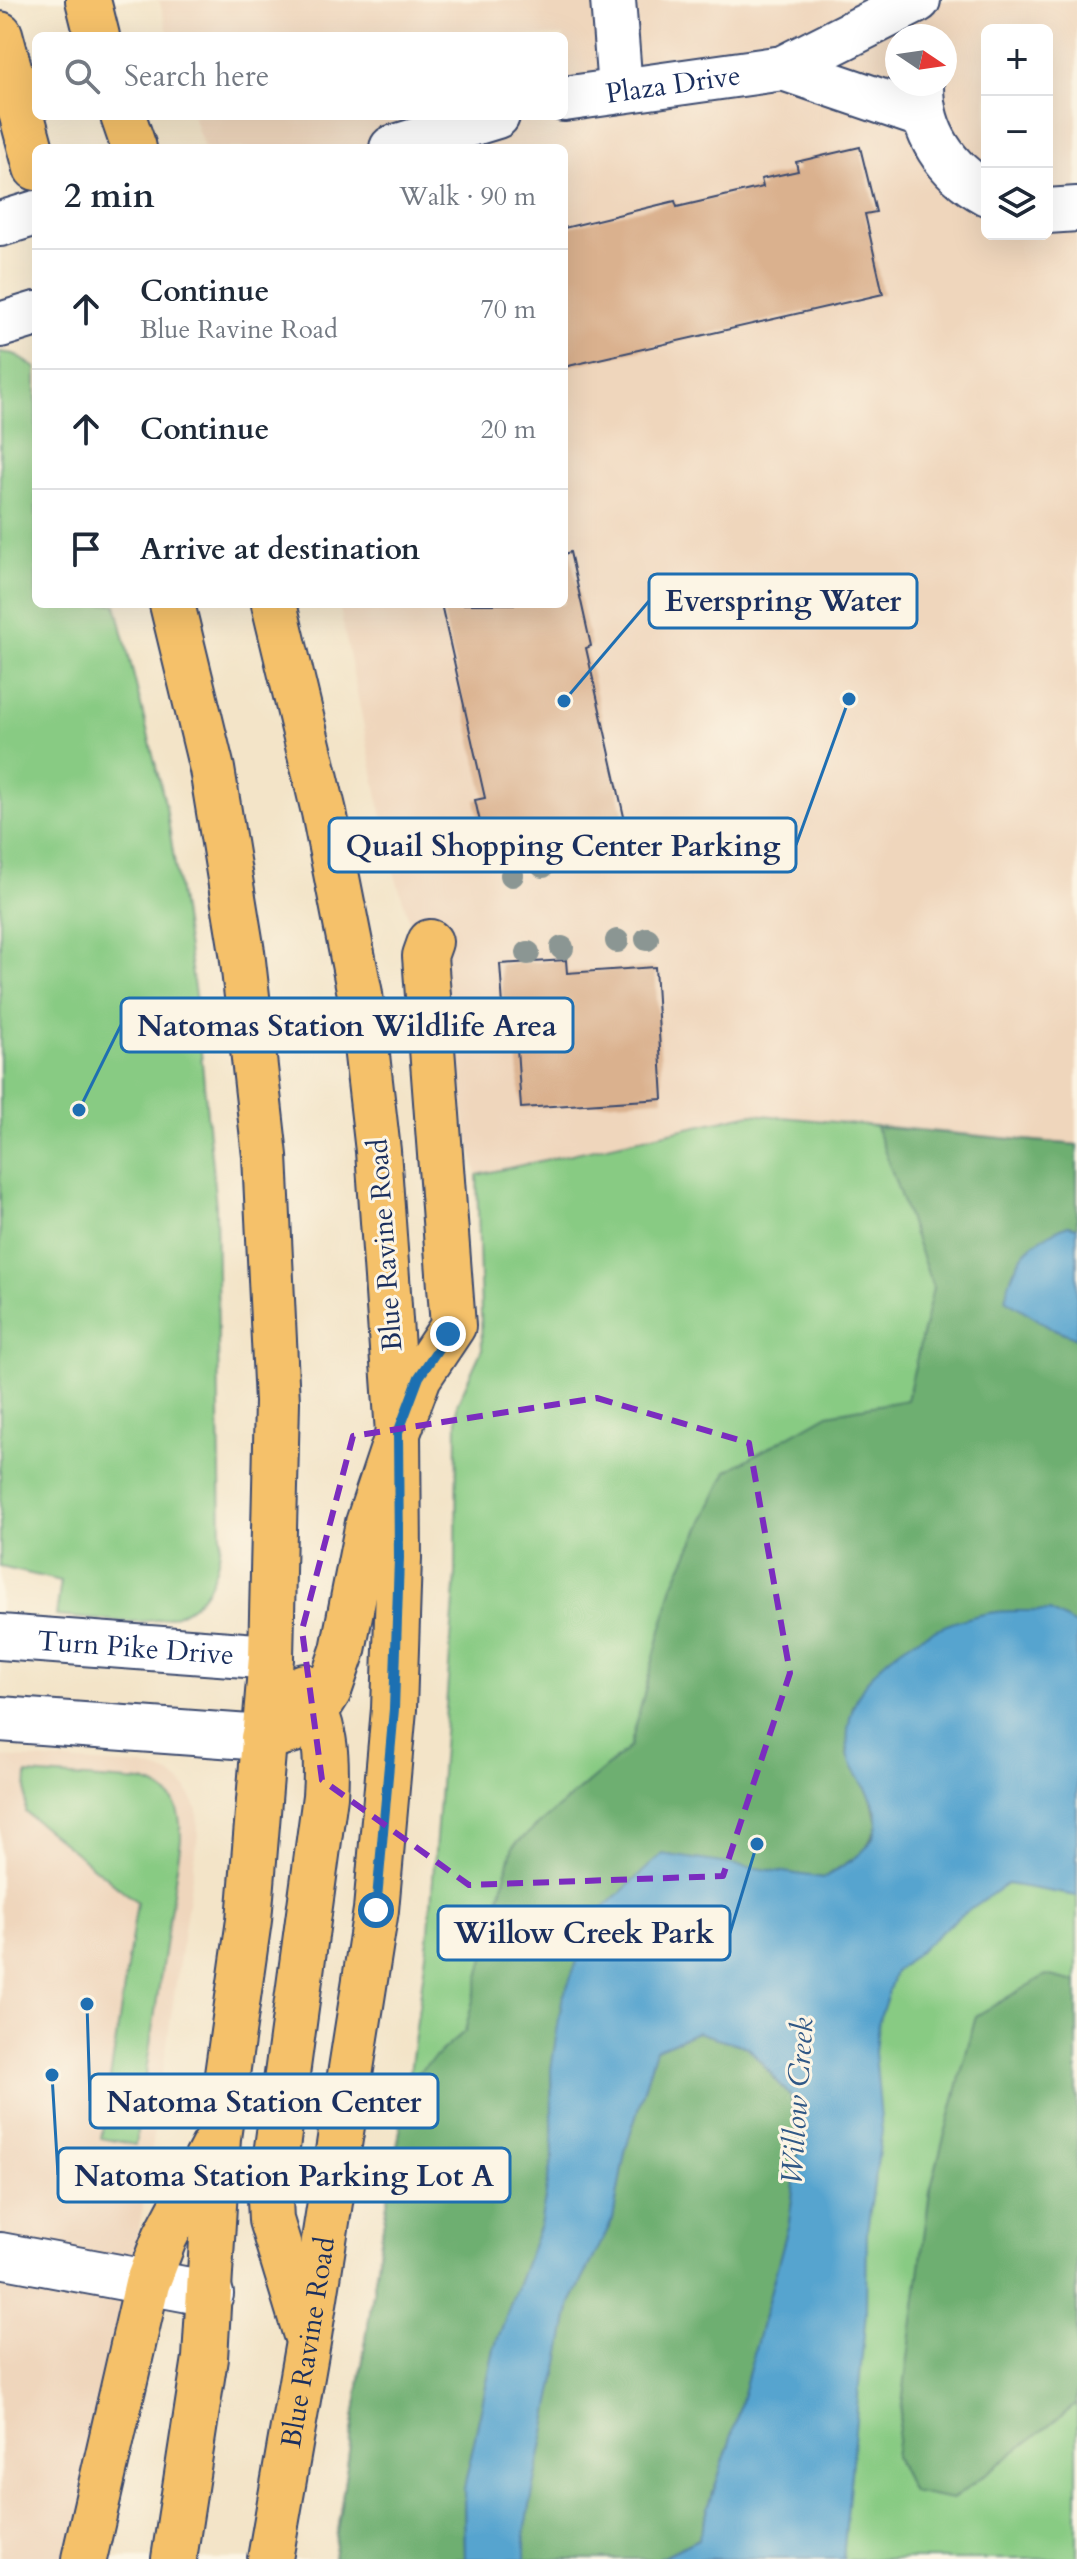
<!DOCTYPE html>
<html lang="en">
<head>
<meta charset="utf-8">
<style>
  :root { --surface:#fff; --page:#f2f2f3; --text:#1f2937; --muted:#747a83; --line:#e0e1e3 }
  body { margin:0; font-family:Cardo,serif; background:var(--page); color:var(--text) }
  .controls { position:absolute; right:24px; top:24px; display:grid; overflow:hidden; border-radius:12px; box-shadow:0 8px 32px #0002 }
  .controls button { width:72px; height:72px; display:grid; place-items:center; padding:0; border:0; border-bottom:2px solid var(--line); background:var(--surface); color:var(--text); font:40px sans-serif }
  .compass { position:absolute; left:885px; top:24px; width:72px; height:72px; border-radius:50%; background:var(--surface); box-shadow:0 8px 32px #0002; rotate:103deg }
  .stop { position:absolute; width:24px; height:24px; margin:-18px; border:6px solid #1f6fb2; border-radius:50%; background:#fff }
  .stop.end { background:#1f6fb2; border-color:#fff; box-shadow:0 2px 8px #0008 }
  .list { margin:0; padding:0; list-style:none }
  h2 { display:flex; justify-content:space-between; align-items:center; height:104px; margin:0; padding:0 32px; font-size:34px }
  h2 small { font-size:26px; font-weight:400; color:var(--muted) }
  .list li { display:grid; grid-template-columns:52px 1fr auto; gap:24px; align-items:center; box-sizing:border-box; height:120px; padding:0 32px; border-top:2px solid var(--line) }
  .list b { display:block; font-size:30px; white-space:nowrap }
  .list p { margin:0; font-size:26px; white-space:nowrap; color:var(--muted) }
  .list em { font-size:26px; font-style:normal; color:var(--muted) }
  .icon { flex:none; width:44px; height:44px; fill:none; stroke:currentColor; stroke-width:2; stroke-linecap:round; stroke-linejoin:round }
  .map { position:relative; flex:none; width:1077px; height:2559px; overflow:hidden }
  .search { position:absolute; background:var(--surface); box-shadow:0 8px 32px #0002; left:32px; top:32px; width:536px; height:88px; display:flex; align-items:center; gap:20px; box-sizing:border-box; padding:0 28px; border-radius:12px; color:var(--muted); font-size:30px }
  .panel { position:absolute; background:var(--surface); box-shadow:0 8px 32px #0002; left:32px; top:144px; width:536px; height:464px; border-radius:12px }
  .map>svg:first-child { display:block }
</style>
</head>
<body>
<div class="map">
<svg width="1077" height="2559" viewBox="0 0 1077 2559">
  <rect width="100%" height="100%" fill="#fcf5e5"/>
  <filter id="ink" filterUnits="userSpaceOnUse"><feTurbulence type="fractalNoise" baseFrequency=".0125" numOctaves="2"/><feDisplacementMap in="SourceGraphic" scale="16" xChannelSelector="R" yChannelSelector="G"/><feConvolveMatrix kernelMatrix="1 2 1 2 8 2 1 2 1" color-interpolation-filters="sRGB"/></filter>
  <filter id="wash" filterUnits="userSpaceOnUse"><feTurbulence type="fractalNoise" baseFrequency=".006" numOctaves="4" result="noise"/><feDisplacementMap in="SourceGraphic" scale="32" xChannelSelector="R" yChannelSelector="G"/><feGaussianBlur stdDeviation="1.8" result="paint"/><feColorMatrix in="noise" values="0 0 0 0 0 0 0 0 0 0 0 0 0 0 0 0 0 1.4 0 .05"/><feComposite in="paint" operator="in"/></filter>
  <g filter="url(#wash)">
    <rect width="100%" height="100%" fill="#f3e4c8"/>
    <!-- built -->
    <path fill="#efd6bc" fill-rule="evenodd" d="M 159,0 L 1077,0 L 1077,1145 L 751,1114 L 477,1175 L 439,1012 L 392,866 L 339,604 L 564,604 L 564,148 L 204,148 L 193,116 L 564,116 L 564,36 L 169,36 ZM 987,30 L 1047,30 L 1047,234 L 987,234 ZM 897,36 L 945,36 L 945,84 L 897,84 Z
      M 0,1757 L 143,1766 L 170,1774 L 186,1788 L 197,1809 L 198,1836 L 125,2324 L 73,2559 L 0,2559 Z"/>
    <!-- green -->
    <path fill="#88cb83" stroke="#527d70" stroke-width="2" d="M 0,352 L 14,354 L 36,368 L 36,604 L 116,604 L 166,807 L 196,1001 L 216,1207 L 221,1539 C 213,1643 132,1622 56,1616 L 61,1581 L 0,1567 Z
      M 751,1114 L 1077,1145 L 1077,2559 L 333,2559 L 383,2226 L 409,2080 L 429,1931 L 456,1574 L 457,1404 L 482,1349 L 477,1175 Z
      M 27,1774 L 144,1782 C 175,1792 181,1809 181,1840 L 135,2145 L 101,2138 L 137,1902 L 25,1812 Z"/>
    <!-- forest -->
    <path fill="#6eaf71" stroke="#446f68" stroke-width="2" d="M 876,1127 L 1077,1145 L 1077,1227 L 1068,1225 L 1052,1328 L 1077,1338 L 1077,1626 L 1050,1611 L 853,1704 L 847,1754 L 870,1792 L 877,1825 L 865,1851 L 823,1878 L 750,1869 L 551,2069 L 553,2156 L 540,2225 L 494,2349 L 464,2489 L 465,2559 L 333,2559 L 383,2226 L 409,2080 L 465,2031 L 513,1846 L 630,1747 L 673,1585 L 727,1471 L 828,1414 L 907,1400 L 933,1288 Z
      M 1046,1975 L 1077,1982 L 1077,2404 L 952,2500 L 912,2492 L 895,2457 L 930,2191 L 976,2016 Z
      M 697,2032 L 748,2047 L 791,2097 L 799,2144 L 789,2223 L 732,2435 L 698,2539 L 658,2559 L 525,2559 L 525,2531 L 571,2303 L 613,2219 L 625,2152 L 656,2049 Z"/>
    <!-- water -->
    <path fill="#56a4cf" stroke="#386a96" stroke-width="2" d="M 1068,1225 L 1077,1227 L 1077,1338 L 1052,1328 L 1005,1299 C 1015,1256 1028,1242 1068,1225 Z
      M 1050,1611 L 1077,1626 L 1077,1896 L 1007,1884 L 957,1918 L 895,1972 L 878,2024 L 875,2052 L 882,2131 L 867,2230 L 866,2312 L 843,2559 L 658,2559 L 698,2539 L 732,2435 L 789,2223 L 799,2144 L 791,2097 L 748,2047 L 697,2032 L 656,2049 L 625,2152 L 613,2219 L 571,2303 L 525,2531 L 525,2559 L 465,2559 L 464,2489 L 494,2349 L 540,2225 L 553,2156 L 551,2069 L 562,2000 L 594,1917 L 662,1854 L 823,1878 C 844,1865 874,1852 877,1824 C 879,1794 850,1775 848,1752 C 840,1671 921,1626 989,1613 C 1008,1609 1031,1612 1050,1611 Z"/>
    <g id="blocks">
      <!-- building -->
      <path fill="#dab18e" d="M 860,147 L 876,212 L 865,214 L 883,294 L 564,367 L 564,228 L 675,201 L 677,207 L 763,187 L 761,179 L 798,171 L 796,162 Z
        M 570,552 L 591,646 L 586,648 L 625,821 L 551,838 L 553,846 L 489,861 L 475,800 L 485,798 L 441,604 L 564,604 L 564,554 Z
        M 566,960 L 567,973 L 655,967 L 663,1099 L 521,1108 L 516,1033 L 505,1033 L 500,964 Z"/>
    </g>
  </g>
  <g filter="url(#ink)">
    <use href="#blocks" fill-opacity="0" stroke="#3b4a6e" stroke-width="2"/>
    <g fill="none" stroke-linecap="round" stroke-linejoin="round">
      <!-- minor casing -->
      <g stroke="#3b4a6e" stroke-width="48">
        <g id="minor">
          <path d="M 613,0 L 620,89"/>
          <path d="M 783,68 L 921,115"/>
          <path d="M 921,86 C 921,132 946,171 987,193"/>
          <path id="s1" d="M 564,99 L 783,68 L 918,0"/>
          <path d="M 392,148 L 497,116"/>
          <path d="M 1047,211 L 1077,209"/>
          <path d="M 0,224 L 36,213"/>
          <path d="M 0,325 L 36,314"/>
          <path id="s2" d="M 0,1637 L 271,1657"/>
          <path d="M 0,1719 L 263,1738"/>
          <path d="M 0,2255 L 211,2294"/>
        </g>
      </g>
      <!-- major casing -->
      <g stroke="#3b4a6e" stroke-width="48">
        <g id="major">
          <path d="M 88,0 L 97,36"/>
          <path d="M 0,34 L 36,168"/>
          <path d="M 123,116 L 134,148"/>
          <path d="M 172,604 L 212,769 L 242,952 L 265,1156 L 277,1402 L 271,1657 L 249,1920 L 218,2138 L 205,2358 L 174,2559"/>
          <path d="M 304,1686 C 325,1724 328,1754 325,1796 L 270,2199 L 271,2220 L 305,2332"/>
          <path d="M 263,1738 L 291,1731 L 317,1710 L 329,1691 L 343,1650 L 368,1523 L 398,1433 L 419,1377 L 453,1326 L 425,956 L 430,942"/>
          <path d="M 84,2559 L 147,2284 L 165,2237 L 213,2147"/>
          <path id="s3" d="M 270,2559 L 308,2342 L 376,1910 L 394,1709 L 399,1558 L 398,1433 L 378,1151 L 360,994 L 324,812 L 274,604"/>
        </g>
      </g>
      <!-- minor -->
      <use href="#minor" stroke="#fff" stroke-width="44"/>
      <!-- major -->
      <use href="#major" stroke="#f5c16b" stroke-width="44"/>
    </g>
    <!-- trees -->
    <g fill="#8b9693">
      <circle cx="543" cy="866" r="12"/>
      <circle cx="512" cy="875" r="12"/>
      <circle cx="647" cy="939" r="12"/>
      <circle cx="617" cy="941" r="12"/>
      <circle cx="562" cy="948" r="12"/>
      <circle cx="528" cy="953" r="12"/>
    </g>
  </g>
  <g fill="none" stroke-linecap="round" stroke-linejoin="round" filter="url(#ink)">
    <!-- route -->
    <path stroke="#1f6fb2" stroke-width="10" d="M 376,1910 L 394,1709 L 399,1558 L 398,1433 L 419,1377 L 448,1334"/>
  </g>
  <!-- marked area -->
  <path fill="none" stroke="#7b2cbf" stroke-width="6" stroke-dasharray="16 10" stroke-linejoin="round" d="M 597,1398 L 749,1443 L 790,1673 L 723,1876 L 469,1885 L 322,1780 L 302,1630 L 353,1436 Z"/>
  <g text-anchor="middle" stroke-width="6" stroke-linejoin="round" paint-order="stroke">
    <!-- street labels -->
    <g font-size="28" fill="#1b2f5e" stroke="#fcf5e5">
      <text dy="10" stroke="none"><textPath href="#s1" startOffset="110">Plaza Drive</textPath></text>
      <text transform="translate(384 1245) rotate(-94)" y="10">Blue Ravine Road</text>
      <text dy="10" stroke="none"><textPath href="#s2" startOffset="136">Turn Pike Drive</textPath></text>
      <text dy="10" stroke="none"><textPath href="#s3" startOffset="220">Blue Ravine Road</textPath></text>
    </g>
    <!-- water labels -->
    <g font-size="30" font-style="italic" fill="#305886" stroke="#fcf5e5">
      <text transform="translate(797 2101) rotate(-86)" y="10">Willow Creek</text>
    </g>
  </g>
  <!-- callouts -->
  <path fill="none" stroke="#1f6fb2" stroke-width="3" d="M564 701L649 601M849 699L796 845M79 1110L121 1025M757 1844L730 1933M87 2004L90 2101M52 2075L58 2175"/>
  <g fill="#1f6fb2" stroke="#fcf5e5" stroke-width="3">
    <circle cx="564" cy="701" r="8"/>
    <circle cx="849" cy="699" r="8"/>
    <circle cx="79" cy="1110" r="8"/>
    <circle cx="757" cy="1844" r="8"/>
    <circle cx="87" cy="2004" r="8"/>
    <circle cx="52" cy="2075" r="8"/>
  </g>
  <g fill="#fcf5e5" stroke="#1f6fb2" stroke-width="3">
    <rect x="649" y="574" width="268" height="54" rx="8"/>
    <rect x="329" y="818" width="467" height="54" rx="8"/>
    <rect x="121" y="998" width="452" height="54" rx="8"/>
    <rect x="438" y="1906" width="292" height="54" rx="8"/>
    <rect x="90" y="2074" width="348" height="54" rx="8"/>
    <rect x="58" y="2148" width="452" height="54" rx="8"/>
  </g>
  <g font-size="30" text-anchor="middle" font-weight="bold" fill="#1b2f5e">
    <text x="783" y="611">Everspring Water</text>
    <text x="563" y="856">Quail Shopping Center Parking</text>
    <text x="347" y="1036">Natomas Station Wildlife Area</text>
    <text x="584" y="1943">Willow Creek Park</text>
    <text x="264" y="2112">Natoma Station Center</text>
    <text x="284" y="2186">Natoma Station Parking Lot A</text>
  </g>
</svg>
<div class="controls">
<button>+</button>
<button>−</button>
<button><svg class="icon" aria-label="layers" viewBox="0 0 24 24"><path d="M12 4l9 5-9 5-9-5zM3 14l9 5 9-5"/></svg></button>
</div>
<svg class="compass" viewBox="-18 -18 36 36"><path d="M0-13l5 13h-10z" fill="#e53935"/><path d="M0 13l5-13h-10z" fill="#747a83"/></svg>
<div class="stop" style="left:376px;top:1910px"></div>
<div class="stop end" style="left:448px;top:1334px"></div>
<div class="search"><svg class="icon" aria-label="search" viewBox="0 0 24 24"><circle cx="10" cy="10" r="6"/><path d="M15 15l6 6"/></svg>Search here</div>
<section class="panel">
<h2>2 min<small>Walk · 90 m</small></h2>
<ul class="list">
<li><svg class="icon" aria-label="ahead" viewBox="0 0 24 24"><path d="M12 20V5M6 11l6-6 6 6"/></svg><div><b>Continue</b><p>Blue Ravine Road</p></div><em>70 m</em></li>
<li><svg class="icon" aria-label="ahead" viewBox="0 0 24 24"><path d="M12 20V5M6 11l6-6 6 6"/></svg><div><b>Continue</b></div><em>20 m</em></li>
<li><svg class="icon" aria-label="arrive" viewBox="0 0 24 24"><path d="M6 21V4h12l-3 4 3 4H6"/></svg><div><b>Arrive at destination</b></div></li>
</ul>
</section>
</div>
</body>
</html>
